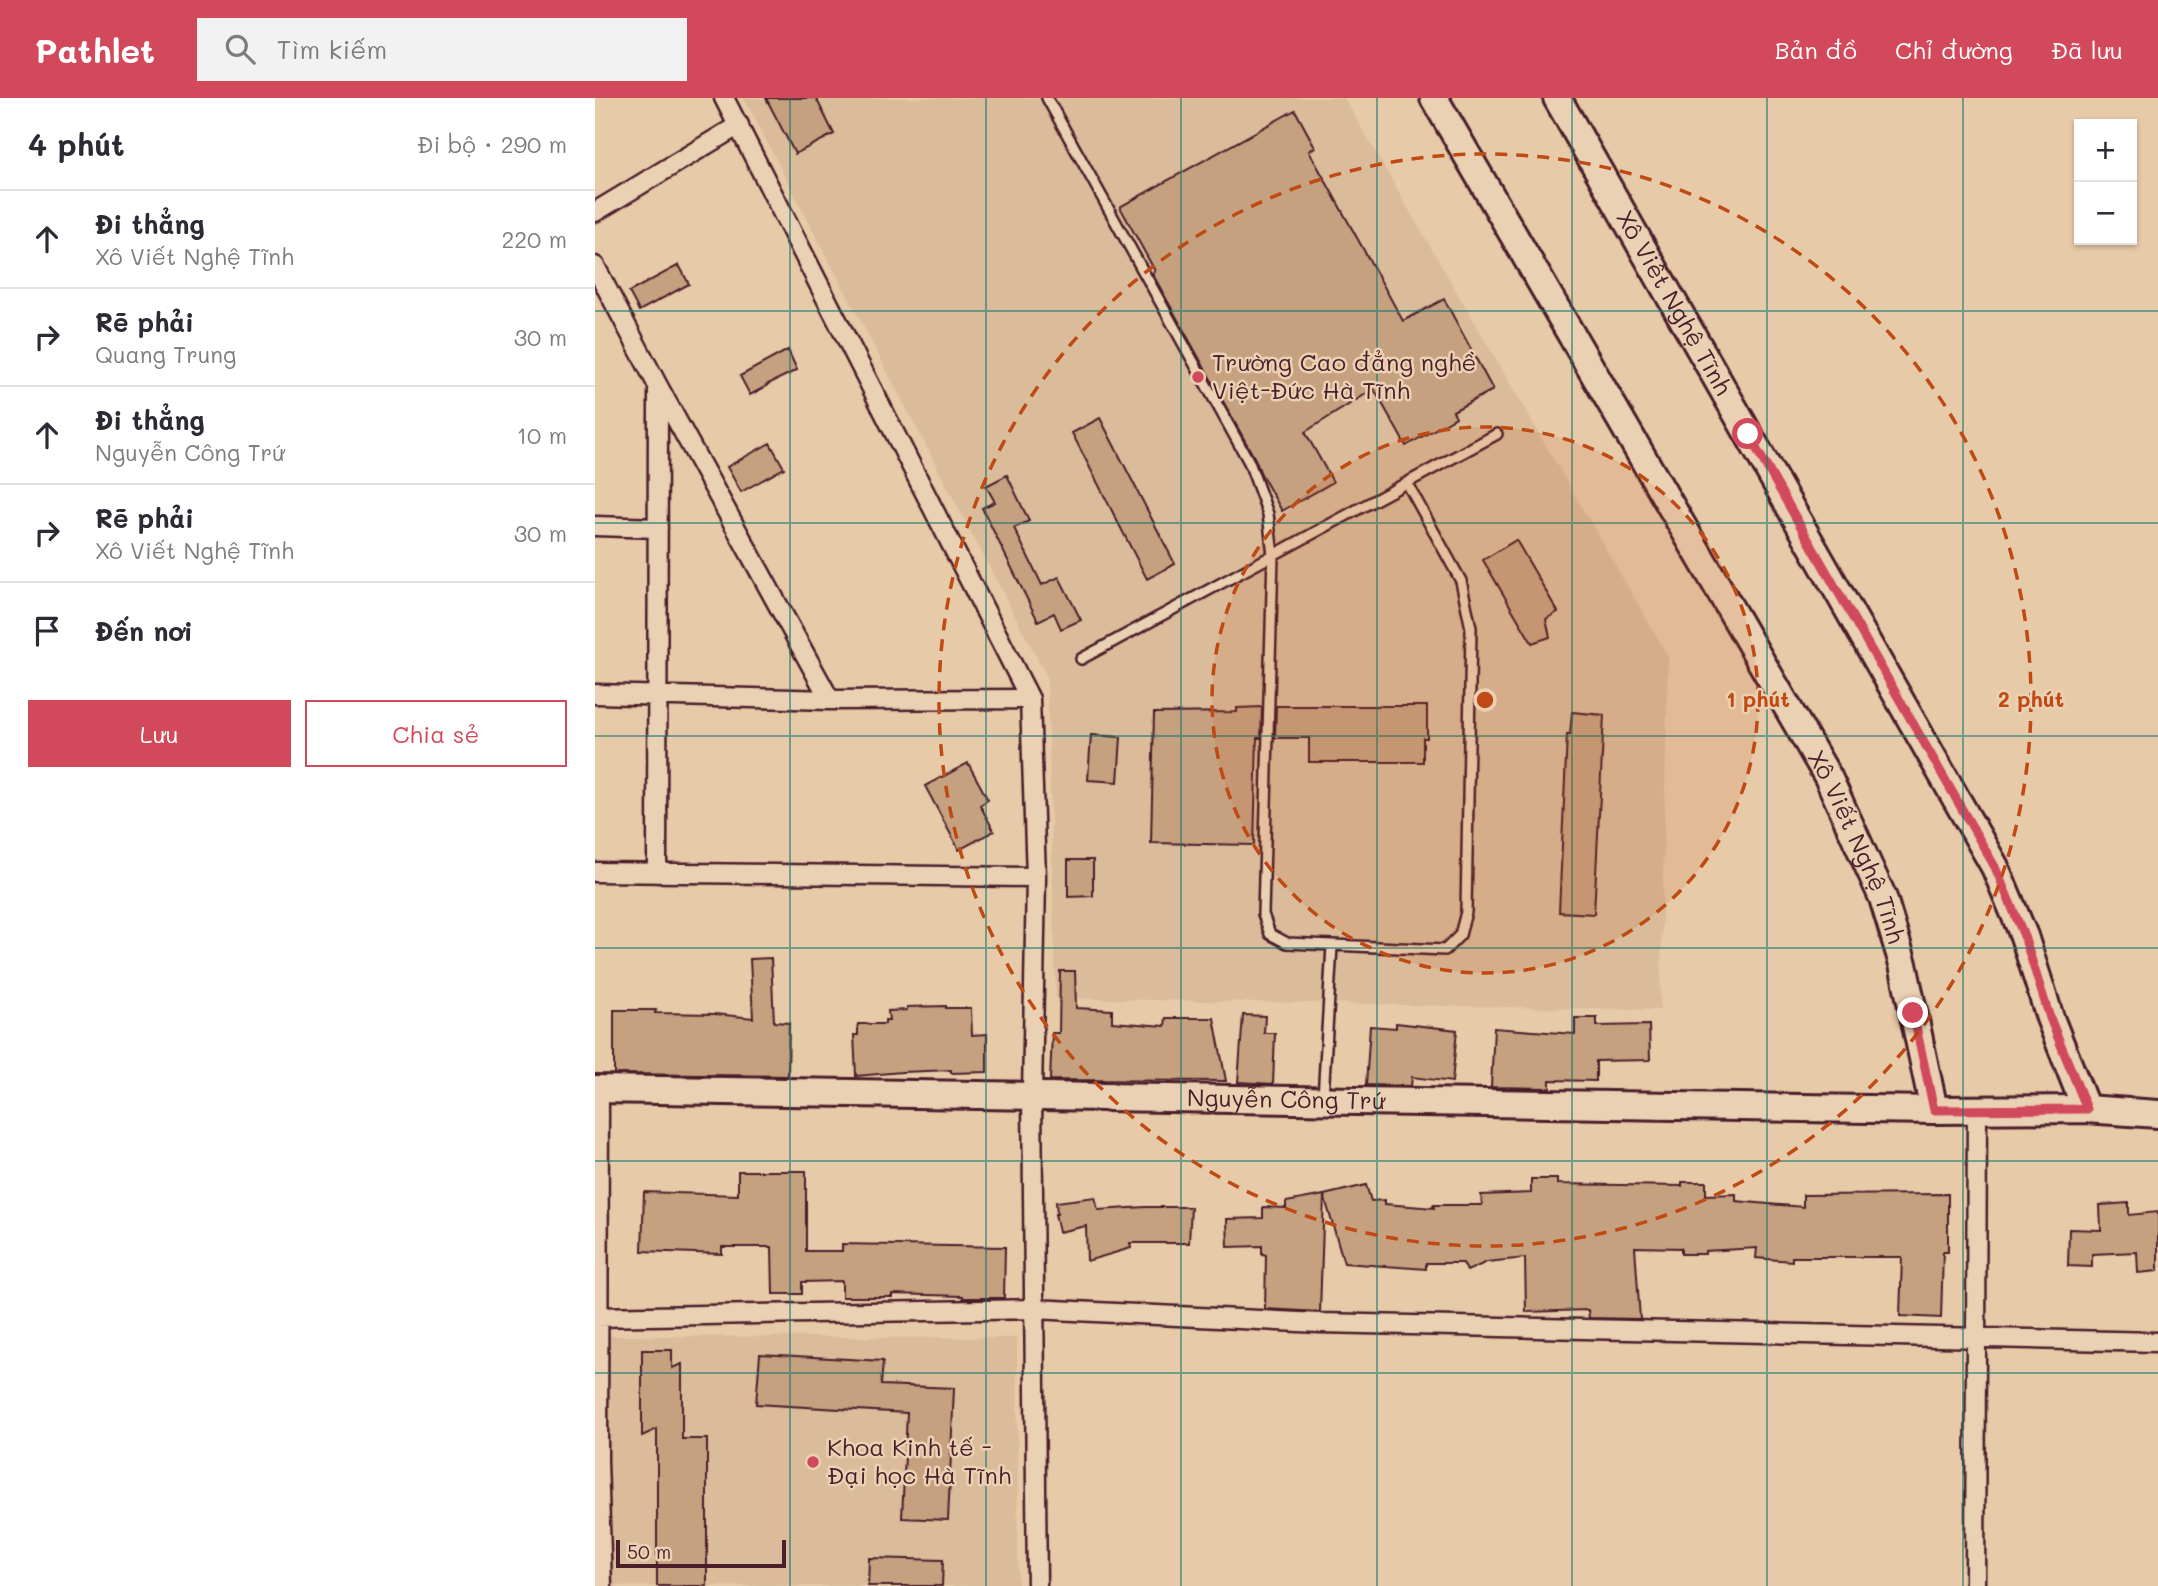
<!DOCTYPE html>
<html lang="vi">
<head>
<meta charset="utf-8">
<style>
  :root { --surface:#fff; --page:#f2f2f3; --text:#2b2b33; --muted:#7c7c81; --line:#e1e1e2; --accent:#d1495b }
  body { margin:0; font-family:Mali,sans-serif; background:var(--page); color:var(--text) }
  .controls { position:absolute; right:21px; top:21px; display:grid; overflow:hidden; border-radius:0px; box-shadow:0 2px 5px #0004 }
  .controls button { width:63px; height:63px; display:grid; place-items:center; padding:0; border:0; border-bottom:2px solid var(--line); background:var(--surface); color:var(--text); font:35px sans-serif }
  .scale { position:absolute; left:21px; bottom:18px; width:170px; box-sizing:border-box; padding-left:7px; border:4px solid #4a1f2b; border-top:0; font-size:19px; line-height:24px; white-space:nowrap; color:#4a1f2b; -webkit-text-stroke:5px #ebd1b3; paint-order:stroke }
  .stop { position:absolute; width:21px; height:21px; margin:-16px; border:5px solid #d1495b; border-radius:50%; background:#fff }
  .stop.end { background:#d1495b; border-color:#fff; box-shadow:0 2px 7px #0008 }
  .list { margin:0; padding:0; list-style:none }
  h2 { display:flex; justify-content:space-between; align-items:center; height:91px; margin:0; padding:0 28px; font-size:30px }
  h2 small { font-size:23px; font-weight:400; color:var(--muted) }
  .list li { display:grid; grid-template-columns:46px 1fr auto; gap:21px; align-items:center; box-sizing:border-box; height:98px; padding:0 28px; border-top:2px solid var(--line) }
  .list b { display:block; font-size:26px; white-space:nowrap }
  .list p { margin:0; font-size:23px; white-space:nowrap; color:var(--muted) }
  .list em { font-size:23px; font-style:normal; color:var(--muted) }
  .actions { display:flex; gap:14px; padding:21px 28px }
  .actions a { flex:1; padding:16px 0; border:2px solid var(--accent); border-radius:0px; text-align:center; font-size:24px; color:var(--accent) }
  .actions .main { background:var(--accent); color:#fff }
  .icon { flex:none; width:38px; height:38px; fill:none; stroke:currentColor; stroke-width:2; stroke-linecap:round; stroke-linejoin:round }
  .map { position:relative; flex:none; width:1563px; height:1488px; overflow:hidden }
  header { display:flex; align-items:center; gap:42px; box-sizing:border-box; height:98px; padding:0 35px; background:var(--accent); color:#fff }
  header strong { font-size:33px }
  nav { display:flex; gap:38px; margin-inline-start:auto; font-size:24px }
  .search { width:490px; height:63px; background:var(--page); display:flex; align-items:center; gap:18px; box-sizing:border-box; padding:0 24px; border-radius:0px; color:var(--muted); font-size:26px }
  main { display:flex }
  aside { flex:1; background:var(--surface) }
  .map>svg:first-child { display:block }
</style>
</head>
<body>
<header>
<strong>Pathlet</strong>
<div class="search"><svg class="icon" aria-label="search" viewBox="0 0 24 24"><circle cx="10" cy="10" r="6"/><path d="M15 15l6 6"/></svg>Tìm kiếm</div>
<nav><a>Bản đồ</a><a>Chỉ đường</a><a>Đã lưu</a></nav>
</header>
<main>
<aside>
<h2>4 phút<small>Đi bộ · 290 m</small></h2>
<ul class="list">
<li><svg class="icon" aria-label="ahead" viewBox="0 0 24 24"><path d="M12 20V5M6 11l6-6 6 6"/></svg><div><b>Đi thẳng</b><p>Xô Viết Nghệ Tĩnh</p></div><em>220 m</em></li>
<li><svg class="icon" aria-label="right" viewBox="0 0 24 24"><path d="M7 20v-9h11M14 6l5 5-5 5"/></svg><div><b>Rẽ phải</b><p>Quang Trung</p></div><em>30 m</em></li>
<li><svg class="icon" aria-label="ahead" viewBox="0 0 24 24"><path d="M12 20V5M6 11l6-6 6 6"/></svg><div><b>Đi thẳng</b><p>Nguyễn Công Trứ</p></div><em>10 m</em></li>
<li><svg class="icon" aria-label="right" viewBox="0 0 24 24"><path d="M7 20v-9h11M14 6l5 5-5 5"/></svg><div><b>Rẽ phải</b><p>Xô Viết Nghệ Tĩnh</p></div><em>30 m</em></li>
<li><svg class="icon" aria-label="arrive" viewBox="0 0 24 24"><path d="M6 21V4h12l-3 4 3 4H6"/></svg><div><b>Đến nơi</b></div></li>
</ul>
<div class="actions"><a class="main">Lưu</a><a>Chia sẻ</a></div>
</aside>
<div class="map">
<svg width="1563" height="1488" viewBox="0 0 1563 1488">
  <rect width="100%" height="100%" fill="#e7caa8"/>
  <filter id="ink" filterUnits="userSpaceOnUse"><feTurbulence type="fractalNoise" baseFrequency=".0143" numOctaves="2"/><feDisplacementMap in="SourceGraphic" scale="14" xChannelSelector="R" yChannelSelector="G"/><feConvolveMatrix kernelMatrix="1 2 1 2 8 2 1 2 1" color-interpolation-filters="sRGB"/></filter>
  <g filter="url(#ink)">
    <!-- built -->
    <path fill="#dabb9a" d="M 149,0 L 749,0 L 1073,558 L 1065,912 L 461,900 L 452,579 Z
      M 15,1238 L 422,1240 L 423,1488 L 12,1488 Z"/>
    <!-- building -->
    <path fill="#c6a17f" stroke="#4a1f2b" stroke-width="2" d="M 171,0 L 221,0 L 239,36 L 200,56 Z
      M 700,12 L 720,49 L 714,53 L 808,223 L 849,201 L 898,292 L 858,313 L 861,319 L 811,348 L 779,291 L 710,334 L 738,384 L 687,413 L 666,376 L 660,361 L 557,175 L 560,173 L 525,109 Z
      M 84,167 L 94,186 L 44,213 L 34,194 Z
      M 193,252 L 202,272 L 171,287 L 172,288 L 155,297 L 145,278 Z
      M 505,320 L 580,466 L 552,481 L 477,335 Z
      M 175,345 L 189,370 L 146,394 L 132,369 Z
      M 412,377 L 434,423 L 419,430 L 447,487 L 464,479 L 486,522 L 466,531 L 459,515 L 443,523 L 387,410 L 400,404 L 391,388 Z
      M 921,442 L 963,514 L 951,521 L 955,539 L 937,545 L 888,462 Z
      M 681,608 L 832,608 L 832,640 L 828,640 L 828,664 L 714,664 L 714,640 L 680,640 Z
      M 667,609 L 666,640 L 662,640 L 659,747 L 556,745 L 559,615 L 642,614 L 642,610 Z
      M 977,614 L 1009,617 L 999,816 L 964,814 L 972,636 L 975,636 Z
      M 496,637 L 526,639 L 523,684 L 493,682 Z
      M 373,665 L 393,702 L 385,707 L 399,733 L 364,752 L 330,688 Z
      M 473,762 L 498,762 L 498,798 L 473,799 Z
      M 176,860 L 179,924 L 194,925 L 193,978 L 19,976 L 19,912 L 61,912 L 60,915 L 120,916 L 158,920 L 155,861 Z
      M 465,873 L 480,873 L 481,910 L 517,912 L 517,924 L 570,928 L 571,920 L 619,920 L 631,983 L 455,982 L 457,935 L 464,935 Z
      M 351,908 L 351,910 L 376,910 L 377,937 L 392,936 L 392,974 L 356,975 L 356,972 L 307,974 L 261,978 L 259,937 L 263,937 L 263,926 L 290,926 L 290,922 L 294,922 L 293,913 L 312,912 L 312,909 Z
      M 648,917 L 670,918 L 669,935 L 680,935 L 678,986 L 643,984 Z
      M 980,920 L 1002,920 L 1002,928 L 1054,927 L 1055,962 L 1001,963 L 1001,983 L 955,982 L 955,990 L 896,989 L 899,930 L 980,936 Z
      M 801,925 L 862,932 L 857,984 L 817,979 L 816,988 L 771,987 L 775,928 L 801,930 Z
      M 143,1073 L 211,1073 L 211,1153 L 247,1153 L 247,1146 L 410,1149 L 409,1200 L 368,1200 L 368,1198 L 297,1196 L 297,1199 L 247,1199 L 247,1183 L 207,1184 L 207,1196 L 178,1196 L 177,1149 L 127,1149 L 127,1156 L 47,1153 L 49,1094 L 143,1097 Z
      M 936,1081 L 962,1081 L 962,1086 L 1087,1088 L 1087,1084 L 1111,1084 L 1111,1097 L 1141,1096 L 1141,1103 L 1208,1109 L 1208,1097 L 1353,1096 L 1353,1154 L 1348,1154 L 1346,1220 L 1305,1218 L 1307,1159 L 1197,1159 L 1197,1163 L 1161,1160 L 1162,1150 L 1110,1153 L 1110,1156 L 1086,1156 L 1086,1150 L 1040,1149 L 1045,1221 L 994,1220 L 993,1212 L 931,1214 L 930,1160 L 892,1164 L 872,1173 L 868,1165 L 831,1165 L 831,1171 L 749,1165 L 729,1097 L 771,1087 L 776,1103 L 790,1102 L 790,1106 L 839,1110 L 838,1107 L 887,1107 L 886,1097 L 936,1095 Z
      M 729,1097 L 725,1214 L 670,1211 L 671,1157 L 667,1156 L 667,1148 L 633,1149 L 632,1121 L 668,1120 L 668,1109 L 691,1110 L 691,1104 Z
      M 500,1099 L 503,1112 L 551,1109 L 596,1109 L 594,1145 L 535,1145 L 536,1150 L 492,1163 L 491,1128 L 464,1134 L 460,1116 L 462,1116 L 461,1104 Z
      M 1534,1105 L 1534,1117 L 1563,1114 L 1563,1173 L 1543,1175 L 1542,1154 L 1497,1156 L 1497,1169 L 1473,1168 L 1474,1131 L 1506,1132 L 1505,1107 Z
      M 47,1252 L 77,1252 L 77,1270 L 87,1266 L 87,1341 L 112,1341 L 112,1488 L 62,1488 L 62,1331 L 47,1338 Z
      M 165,1256 L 288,1263 L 286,1287 L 359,1290 L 353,1422 L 307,1420 L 312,1315 L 161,1306 Z
      M 274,1460 L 348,1462 L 347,1488 L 273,1488 Z"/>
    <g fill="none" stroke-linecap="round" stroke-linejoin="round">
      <!-- lane casing -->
      <g stroke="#4a1f2b" stroke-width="14">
        <path id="lane" d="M 452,0 L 654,364 L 673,416 L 678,457 L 668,816 L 675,836 L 692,845 L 850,852 L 865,837 L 871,814 L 876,530 L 866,483 L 812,385
          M 486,561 L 902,336
          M 728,1000 L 737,848"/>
      </g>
      <!-- street casing -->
      <g stroke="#4a1f2b" stroke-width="23">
        <path id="street" d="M 129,0 L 435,601 L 441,779 L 437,998 L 442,1488
          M 0,114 L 144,27
          M 0,168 L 63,288 L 235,602
          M 0,428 L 63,430
          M 0,596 L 235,602 L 435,601
          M 0,774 L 441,779
          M 62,775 L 63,292
          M 4,991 L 3,1362 L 7,1488
          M 0,1219 L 439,1211 L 725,1225 L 1563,1244
          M 1380,1488 L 1382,1010"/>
      </g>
      <!-- secondary casing -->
      <g stroke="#4a1f2b" stroke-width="32">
        <g id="secondary">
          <path id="s1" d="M 839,0 L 1233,679 L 1288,800 L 1308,866 L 1339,1012"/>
          <path id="s2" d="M 962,0 L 1400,769 L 1429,838 L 1455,920 L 1491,1011"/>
          <path id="s3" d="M 0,991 L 1339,1012 L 1491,1011 L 1563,1016"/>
        </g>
      </g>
      <!-- lane -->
      <use href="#lane" stroke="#ebd1b3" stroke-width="9"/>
      <!-- street -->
      <use href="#street" stroke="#ebd1b3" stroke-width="18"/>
      <!-- secondary -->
      <use href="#secondary" stroke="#ebd1b3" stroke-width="26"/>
    </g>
  </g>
  <g fill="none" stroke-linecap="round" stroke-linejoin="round" filter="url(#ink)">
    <!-- route -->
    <path stroke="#d1495b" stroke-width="9" d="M 1153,336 L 1400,769 L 1429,838 L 1455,920 L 1492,1011 L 1339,1012 L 1318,915"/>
  </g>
  <!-- grid -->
  <path fill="none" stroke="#0f766e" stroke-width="2" stroke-opacity="0.55" d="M 195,0 L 195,1488M 391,0 L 391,1488M 586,0 L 586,1488M 782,0 L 782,1488M 977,0 L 977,1488M 1172,0 L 1172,1488M 1368,0 L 1368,1488M 0,213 L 1563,213M 0,425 L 1563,425M 0,638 L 1563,638M 0,850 L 1563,850M 0,1063 L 1563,1063M 0,1275 L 1563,1275"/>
  <!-- distance rings -->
  <circle cx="890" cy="602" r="273" fill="#c04a14" fill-opacity=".12"/>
  <g fill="none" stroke="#c04a14" stroke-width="3.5" stroke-dasharray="12 9">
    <circle cx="890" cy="602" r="273"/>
    <circle cx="890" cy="602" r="546"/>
  </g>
  <!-- markers -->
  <g fill="#d1495b" stroke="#ebd1b3" stroke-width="2.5">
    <circle cx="603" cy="279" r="7"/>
    <circle cx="218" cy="1364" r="7"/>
  </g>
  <g text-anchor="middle" stroke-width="5" stroke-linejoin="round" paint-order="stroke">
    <!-- street labels -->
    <g font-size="24" fill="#4a1f2b" stroke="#ebd1b3">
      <text dy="8" stroke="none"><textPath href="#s2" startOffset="236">Xô Viết Nghệ Tĩnh</textPath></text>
      <text dy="8" stroke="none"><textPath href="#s1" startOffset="861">Xô Viết Nghệ Tĩnh</textPath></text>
      <text dy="8" stroke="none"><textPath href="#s3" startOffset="691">Nguyễn Công Trứ</textPath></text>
    </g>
    <!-- poi labels -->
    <g font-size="24" fill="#4a1f2b" stroke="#ebd1b3" text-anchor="start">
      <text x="617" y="273">Trường Cao đẳng nghề<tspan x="617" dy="28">Việt-Đức Hà Tĩnh</tspan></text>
      <text x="232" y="1358">Khoa Kinh tế -<tspan x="232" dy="28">Đại học Hà Tĩnh</tspan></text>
    </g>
  </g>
  <circle cx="890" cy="602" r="10" fill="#c04a14" stroke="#ebd1b3" stroke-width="3.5"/>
  <g font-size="21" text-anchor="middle" font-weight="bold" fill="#c04a14" stroke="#ebd1b3" stroke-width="5" stroke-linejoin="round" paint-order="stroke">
    <text x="1163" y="609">1 phút</text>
    <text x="1436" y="609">2 phút</text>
  </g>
</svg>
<div class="controls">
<button>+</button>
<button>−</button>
</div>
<div class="scale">50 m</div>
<div class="stop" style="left:1153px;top:336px"></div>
<div class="stop end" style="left:1318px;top:915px"></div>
</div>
</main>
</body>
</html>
